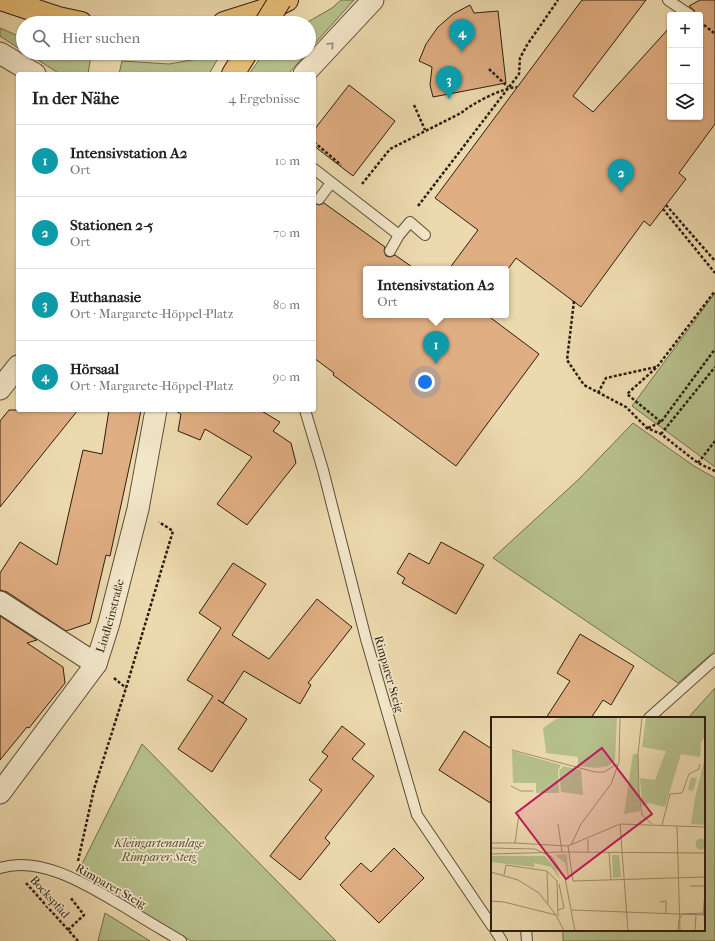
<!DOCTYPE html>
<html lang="de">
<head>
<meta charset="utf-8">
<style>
  :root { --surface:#fff; --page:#f6f6f6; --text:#202124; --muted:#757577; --line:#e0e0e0; --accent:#8f2418 }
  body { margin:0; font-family:"IM FELL French Canon",serif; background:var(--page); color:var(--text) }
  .controls { position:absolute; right:12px; top:12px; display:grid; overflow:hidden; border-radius:4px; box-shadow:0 1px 3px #0004 }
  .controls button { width:36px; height:36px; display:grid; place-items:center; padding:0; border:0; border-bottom:1px solid var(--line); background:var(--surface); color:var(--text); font:20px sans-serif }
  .you { position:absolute; left:425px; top:382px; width:14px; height:14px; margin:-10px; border:3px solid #fff; border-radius:50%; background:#1a73e8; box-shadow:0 0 0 6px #1a73e833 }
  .badge { display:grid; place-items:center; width:26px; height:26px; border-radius:50%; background:var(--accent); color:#fff; font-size:13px; font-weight:700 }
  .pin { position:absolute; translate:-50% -33px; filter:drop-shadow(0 1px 2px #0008) }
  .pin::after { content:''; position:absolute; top:21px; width:14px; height:12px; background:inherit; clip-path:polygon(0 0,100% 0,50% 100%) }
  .popup { position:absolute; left:363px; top:266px; width:146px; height:52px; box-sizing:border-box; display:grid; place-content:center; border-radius:4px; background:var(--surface); filter:drop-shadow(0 1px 3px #0005); font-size:13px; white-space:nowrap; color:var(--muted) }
  .popup b { font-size:15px; color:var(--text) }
  .popup::after { content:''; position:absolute; left:50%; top:100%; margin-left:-8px; border:8px solid transparent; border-top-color:var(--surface) }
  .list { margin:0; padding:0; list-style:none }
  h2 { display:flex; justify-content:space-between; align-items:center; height:52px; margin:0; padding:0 16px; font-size:17px }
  h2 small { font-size:13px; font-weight:400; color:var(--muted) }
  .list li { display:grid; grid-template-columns:26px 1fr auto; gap:12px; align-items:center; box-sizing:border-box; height:72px; padding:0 16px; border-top:1px solid var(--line) }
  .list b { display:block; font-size:15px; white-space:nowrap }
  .list p { margin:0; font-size:13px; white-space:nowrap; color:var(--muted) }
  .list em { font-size:13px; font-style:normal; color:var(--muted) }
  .icon { flex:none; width:22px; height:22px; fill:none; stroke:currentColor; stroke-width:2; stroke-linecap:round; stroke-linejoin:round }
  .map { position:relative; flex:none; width:715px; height:941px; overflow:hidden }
  .search { position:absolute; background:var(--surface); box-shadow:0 1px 3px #0004; left:16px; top:16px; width:300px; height:44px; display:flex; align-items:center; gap:10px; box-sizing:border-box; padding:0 14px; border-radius:22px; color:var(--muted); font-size:15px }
  .panel { position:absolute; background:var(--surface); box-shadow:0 1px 3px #0004; left:16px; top:72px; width:300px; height:340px; border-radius:4px }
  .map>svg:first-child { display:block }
</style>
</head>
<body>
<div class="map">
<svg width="715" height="941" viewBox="0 0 715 941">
  <rect width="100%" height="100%" fill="#ecdaae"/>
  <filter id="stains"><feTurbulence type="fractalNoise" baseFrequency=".005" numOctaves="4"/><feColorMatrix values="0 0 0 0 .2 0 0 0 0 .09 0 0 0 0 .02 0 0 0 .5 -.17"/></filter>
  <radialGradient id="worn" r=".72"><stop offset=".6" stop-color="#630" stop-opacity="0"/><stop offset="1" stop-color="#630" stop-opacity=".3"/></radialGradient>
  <!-- green -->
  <path fill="#b6c08b" stroke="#716e4e" d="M 341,0 L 354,0 L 309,50 L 309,23 L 306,23 L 332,8 Z
    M 0,28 L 23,38 L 23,51 L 0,36 Z
    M 27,53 L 83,53 L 91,55 L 88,74 L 60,74 Z
    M 264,53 L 307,53 L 288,74 L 249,74 Z
    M 220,55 L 209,74 L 119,74 L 122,61 L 169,64 Z
    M 715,293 L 715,467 L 632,406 Z
    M 633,423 L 694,466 L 715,478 L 715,651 L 678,683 L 493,558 L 578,480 Z
    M 715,688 L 715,941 L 563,941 L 563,930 L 704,930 L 704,718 L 688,718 Z
    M 142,744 L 336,941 L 191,941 L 77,874 Z
    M 105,913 L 150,941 L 98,941 Z"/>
  <!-- building -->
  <path fill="#e0ae83" stroke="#2c1d11" d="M 582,0 L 646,0 L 573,96 L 593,112 L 670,27 L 670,117 L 700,117 L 700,15 L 696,15 L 694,10 L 689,6 L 700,0 L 715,0 L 715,124 L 679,173 L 686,179 L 650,226 L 644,221 L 581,307 L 516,258 L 508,269 L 449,269 L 478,230 L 435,198 Z
    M 470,5 L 474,13 L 498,11 L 506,83 L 433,97 L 430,85 L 432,67 L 419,61 L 426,44 L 438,27 L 453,14 Z
    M 349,85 L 395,121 L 353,176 L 314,146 L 314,130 Z
    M 314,203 L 319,205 L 324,203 L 385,247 L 384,251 L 386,256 L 390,257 L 395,255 L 415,269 L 366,269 L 366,315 L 487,315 L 539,354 L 456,466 L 333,375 L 334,373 L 314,358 Z
    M 9,410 L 78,410 L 0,507 L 0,421 Z
    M 109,410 L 141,410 L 137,431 L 110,556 L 106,555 L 90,623 L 66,631 L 7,592 L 0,590 L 0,573 L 20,542 L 57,565 L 83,450 L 102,454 Z
    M 174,410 L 260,410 L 280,422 L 273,431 L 291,443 L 296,463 L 247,525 L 217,504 L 252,457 L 205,429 L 200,440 L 178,431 L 181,414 Z
    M 441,542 L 484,565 L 456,614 L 402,583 L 405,578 L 397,573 L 409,553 L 429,564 Z
    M 233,563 L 266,584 L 232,635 L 269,659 L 317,599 L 352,627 L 308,683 L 311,685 L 300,704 L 244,671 L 223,703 L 218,700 L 247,719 L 212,772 L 178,749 L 213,696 L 187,680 L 221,628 L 199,613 Z
    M 0,616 L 37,640 L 27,643 L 63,667 L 65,683 L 29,728 L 27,727 L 0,760 Z
    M 580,634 L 634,666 L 611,705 L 603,700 L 591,718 L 546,718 L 570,681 L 557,673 Z
    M 342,726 L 365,744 L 352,759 L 374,776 L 325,838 L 330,843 L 300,880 L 270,856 L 322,790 L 309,780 L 328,756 L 322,752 Z
    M 464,731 L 492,749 L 492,804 L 439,770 Z
    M 394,848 L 424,878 L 379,923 L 340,885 L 361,863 L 371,872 Z"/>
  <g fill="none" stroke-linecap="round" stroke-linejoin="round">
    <!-- service casing -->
    <g stroke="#5c4c38" stroke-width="12">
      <path id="service" d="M 668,0 L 690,15
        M 314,169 L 399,235 L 410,222 L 425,235
        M 319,199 L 331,183
        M 390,251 L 399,235
        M 305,410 L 323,470 L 366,639 L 417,815 L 492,926
        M 649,718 L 715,659
        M 0,868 C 41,855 89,886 123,906 C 142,918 161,929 181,941
        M 495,930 L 502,941
        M 526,930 L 527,941"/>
    </g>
    <!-- minor casing -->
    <g stroke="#5c4c38" stroke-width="23">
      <g id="minor">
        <path d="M 0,53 L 35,74"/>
        <path d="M 304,74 L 373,0"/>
        <path d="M 0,389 L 18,366"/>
        <path d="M 0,602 L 96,664"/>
        <path id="s1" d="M 0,793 L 96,664 L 109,623 L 138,509 L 156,410"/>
      </g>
    </g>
    <!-- primary casing -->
    <g stroke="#2c1d11" stroke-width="24">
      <path id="primary" d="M 4,0 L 58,18 L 81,23
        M 224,23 L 271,8 L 287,0
        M 233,74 L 246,53"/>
    </g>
    <!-- path -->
    <path stroke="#2c1d11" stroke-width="2.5" stroke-dasharray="3 2" stroke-linecap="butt" d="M 704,25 L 714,33
      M 489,69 L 508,87
      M 414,105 L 425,130
      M 314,142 L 341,165
      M 362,184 L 390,149 L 461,113 C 473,103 502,88 517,87
      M 666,205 L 715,261
      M 418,206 L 519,74 L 520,58 L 527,45 L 558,0
      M 663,209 L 715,273
      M 574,301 L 567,360 L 584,385 L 626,407 L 647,428 L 661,434 L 698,463 L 715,471
      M 598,393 L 606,378 L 656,367
      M 661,422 L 627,394 L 657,367 L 715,291
      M 648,428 L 661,422 L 715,349
      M 661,434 L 715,367
      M 698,463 L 715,441
      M 114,678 L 126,688
      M 78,861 L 94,789 L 126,688 L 173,531 L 159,522
      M 26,883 L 78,941
      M 68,930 L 84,915 L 70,897"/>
    <!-- service -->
    <use href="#service" stroke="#f3e7ca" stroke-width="10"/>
    <!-- minor -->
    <use href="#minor" stroke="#f3e7ca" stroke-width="21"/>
    <!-- primary -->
    <use href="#primary" stroke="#e6bd77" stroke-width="22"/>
    <!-- primary-bridge casing -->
    <g stroke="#2c1d11" stroke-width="24" stroke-linecap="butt">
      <path id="primary-bridge" d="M 266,23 L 280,0"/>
    </g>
    <!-- primary-bridge -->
    <use href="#primary-bridge" stroke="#e6bd77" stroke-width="22"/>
  </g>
  <!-- one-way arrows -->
  <defs><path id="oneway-chevron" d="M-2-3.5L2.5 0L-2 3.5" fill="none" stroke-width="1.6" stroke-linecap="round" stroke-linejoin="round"/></defs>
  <use stroke="#998c77" href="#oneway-chevron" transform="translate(331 45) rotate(-47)"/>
  <g text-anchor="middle" stroke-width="3.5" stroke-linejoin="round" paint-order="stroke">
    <!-- street labels -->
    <g font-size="12" fill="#2c1d11" stroke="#f3e7ca">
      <text dy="4" stroke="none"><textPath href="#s1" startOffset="211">Lindleinstraße</textPath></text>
      <text transform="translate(389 674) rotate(74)" y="4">Rimparer Steig</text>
      <text transform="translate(111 886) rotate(29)" y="4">Rimparer Steig</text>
      <text transform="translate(50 897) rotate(48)" y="4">Bockspfad</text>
    </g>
    <!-- park labels -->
    <g font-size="12" font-style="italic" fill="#554e36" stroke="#f3e7ca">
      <text x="159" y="847">Kleingartenanlage<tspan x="159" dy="14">Rimparer Steig</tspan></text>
    </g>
  </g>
  <!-- overview -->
  <g transform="translate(491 717)">
    <rect width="214" height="214" fill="#ecdaae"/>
    <path d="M 77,0 L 126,0 L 124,44 L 117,49 L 106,51 L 87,49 L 87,40 L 55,36 L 52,11 L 65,2 ZM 155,0 L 214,0 L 214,20 L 210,25 L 209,40 L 190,37 L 174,90 L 158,86 L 151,89 L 149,61 L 164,63 L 175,34 L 151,30 ZM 21,34 L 70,48 L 67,53 L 68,76 L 45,76 L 45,66 L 22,66 ZM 142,37 L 147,37 L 149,94 L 133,97 ZM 214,40 L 214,108 L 200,107 L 204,81 ZM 72,49 L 90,53 L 92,78 L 70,75 L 68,54 ZM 200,60 L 206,61 L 202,74 L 197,73 ZM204.5 127a5.5 5.5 0 1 1 11 0a5.5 5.5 0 1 1-11 0ZM 74,137 L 76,138 L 78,165 L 74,146 L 64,138 ZM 121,138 L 128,138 L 130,160 L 122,161 ZM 0,139 L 54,139 L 65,151 L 69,162 L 60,150 L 43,146 L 43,150 L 0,145 Z" fill="#b6c08b"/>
    <path fill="none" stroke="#9f8e6f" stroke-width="1" d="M 151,0 L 147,37 L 148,76 L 151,98 L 161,107M 21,33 L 104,55 L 113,55 L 126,47M 20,69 L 30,74 L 42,74M 28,97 L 24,126 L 77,129 L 129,107 L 214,110M 67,107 L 71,135 L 214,136M 129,107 L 137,214M 171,108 L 179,77 L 191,76 L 198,57 L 208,52 L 209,47M 186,109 L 189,214M 97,122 L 97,135M 0,126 L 24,126M 80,128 L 90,107 L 120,67 L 128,45 L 129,0M 77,129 L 82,164 L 214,160M 0,131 L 44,132 L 61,140 L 74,161 L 84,214M 118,135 L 120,163M 0,137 L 71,135M 56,154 L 66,164 L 67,199M 0,155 L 27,163 L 48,176 L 65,198 L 73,214M 13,158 L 15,148 L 56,154 L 57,186M 199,169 L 214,169M 0,184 L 13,185 L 65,198M 169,185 L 175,184 L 175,197M 67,193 L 73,191 L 68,167M 81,193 L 214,198M 212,198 L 214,176M 187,214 L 188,203 L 191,197 L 214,196M 204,214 L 205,198"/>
    <path fill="#c2185b" fill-opacity="0.15" stroke="#c2185b" stroke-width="2" d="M 111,31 L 161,97 L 75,162 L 25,96 Z"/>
    <rect width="214" height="214" fill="none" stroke="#2c1d11" stroke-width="2"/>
  </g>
  <rect width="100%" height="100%" filter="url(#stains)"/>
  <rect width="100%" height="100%" fill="url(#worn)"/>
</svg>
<div class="controls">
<button>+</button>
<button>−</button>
<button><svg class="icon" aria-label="layers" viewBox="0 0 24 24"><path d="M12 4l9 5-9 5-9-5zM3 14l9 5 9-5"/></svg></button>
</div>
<div class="you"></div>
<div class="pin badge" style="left:436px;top:364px;background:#0f9aa8">1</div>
<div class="popup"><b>Intensivstation A2</b>Ort</div>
<div class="pin badge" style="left:621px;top:192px;background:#0f9aa8">2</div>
<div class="pin badge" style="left:449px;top:99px;background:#0f9aa8">3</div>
<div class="pin badge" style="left:462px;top:52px;background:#0f9aa8">4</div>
<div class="search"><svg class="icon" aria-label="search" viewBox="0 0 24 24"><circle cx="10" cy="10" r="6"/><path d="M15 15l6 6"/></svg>Hier suchen</div>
<section class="panel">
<h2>In der Nähe<small>4 Ergebnisse</small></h2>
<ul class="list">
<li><span class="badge" style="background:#0f9aa8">1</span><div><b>Intensivstation A2</b><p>Ort</p></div><em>10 m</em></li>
<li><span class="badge" style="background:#0f9aa8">2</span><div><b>Stationen 2-5</b><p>Ort</p></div><em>70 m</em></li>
<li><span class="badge" style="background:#0f9aa8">3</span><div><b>Euthanasie</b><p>Ort · Margarete-Höppel-Platz</p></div><em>80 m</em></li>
<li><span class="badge" style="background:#0f9aa8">4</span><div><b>Hörsaal</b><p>Ort · Margarete-Höppel-Platz</p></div><em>90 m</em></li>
</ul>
</section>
</div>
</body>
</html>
